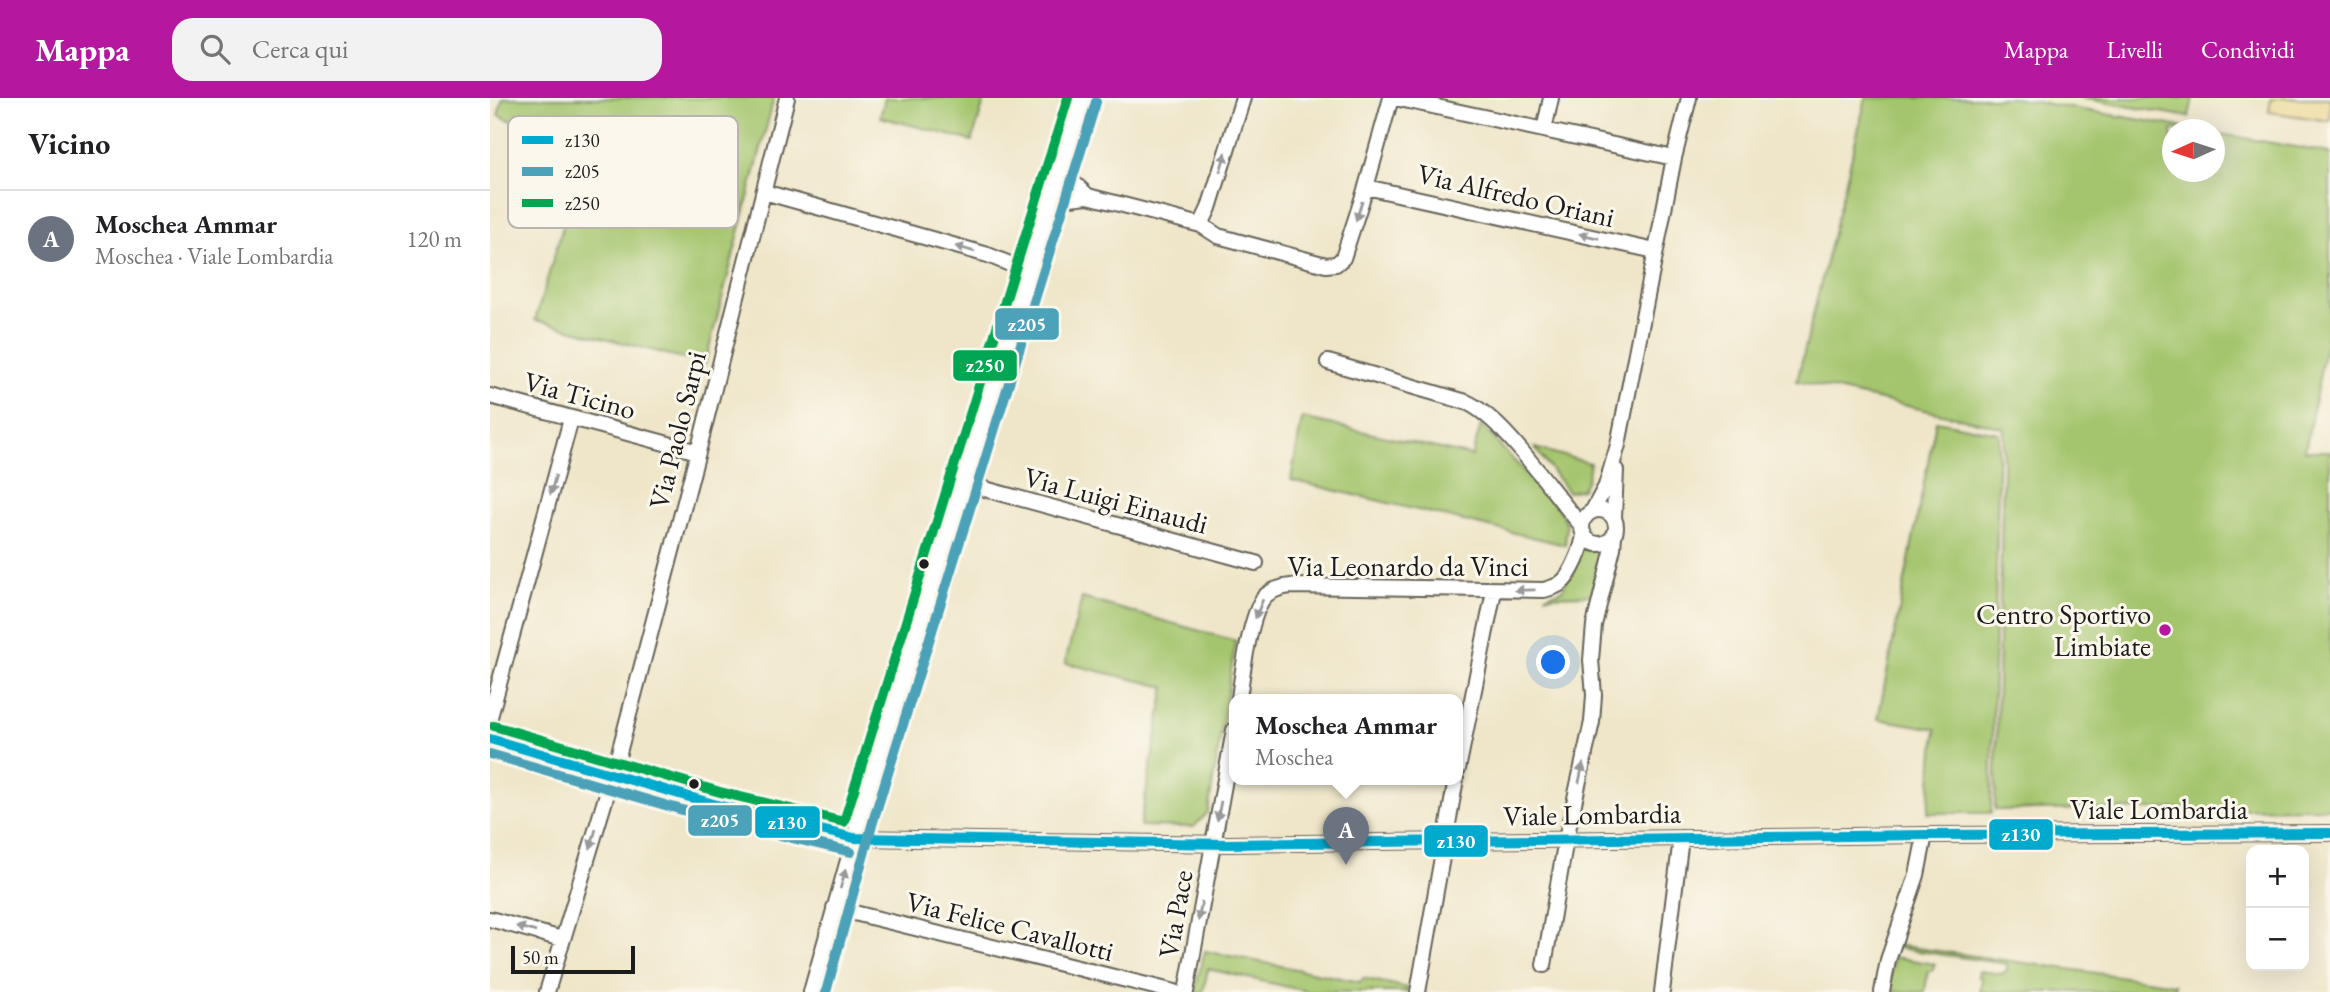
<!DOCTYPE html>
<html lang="it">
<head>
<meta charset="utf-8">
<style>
  :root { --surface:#fff; --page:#f2f2f2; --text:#202124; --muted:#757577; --line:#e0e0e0; --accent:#b5179e }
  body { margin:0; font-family:"EB Garamond",serif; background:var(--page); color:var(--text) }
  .controls { position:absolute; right:21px; bottom:21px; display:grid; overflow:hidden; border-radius:14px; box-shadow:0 7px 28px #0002 }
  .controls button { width:63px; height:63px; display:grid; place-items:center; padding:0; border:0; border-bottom:2px solid var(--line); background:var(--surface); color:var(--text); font:35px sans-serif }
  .compass { position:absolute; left:1672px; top:21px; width:63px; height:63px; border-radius:50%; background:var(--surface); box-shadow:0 7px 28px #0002; rotate:267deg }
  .scale { position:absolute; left:21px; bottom:18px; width:124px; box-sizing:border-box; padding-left:7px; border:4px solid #1c1c1c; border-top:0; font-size:19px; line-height:24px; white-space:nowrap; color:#1c1c1c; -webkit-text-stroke:5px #fbf7ec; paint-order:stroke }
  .you { position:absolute; left:1064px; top:565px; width:24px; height:24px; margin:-18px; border:5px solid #fff; border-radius:50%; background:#1a73e8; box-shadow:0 0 0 10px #1a73e833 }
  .badge { display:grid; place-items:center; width:46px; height:46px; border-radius:50%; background:var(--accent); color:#fff; font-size:23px; font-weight:700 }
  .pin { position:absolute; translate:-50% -58px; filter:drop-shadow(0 2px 4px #0008) }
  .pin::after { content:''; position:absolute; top:37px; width:24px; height:21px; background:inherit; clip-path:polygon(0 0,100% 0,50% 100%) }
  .popup { position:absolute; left:739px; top:596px; width:234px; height:91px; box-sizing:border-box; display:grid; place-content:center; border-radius:14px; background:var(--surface); filter:drop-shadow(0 2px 5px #0005); font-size:23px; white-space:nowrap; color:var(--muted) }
  .popup b { font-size:26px; color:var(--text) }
  .popup::after { content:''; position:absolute; left:50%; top:100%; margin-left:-14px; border:14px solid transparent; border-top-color:var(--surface) }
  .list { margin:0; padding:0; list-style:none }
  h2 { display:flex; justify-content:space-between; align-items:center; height:91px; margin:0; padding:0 28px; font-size:30px }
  h2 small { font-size:23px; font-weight:400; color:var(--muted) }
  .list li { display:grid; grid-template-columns:46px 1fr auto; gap:21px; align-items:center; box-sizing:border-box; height:98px; padding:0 28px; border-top:2px solid var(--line) }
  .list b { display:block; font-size:26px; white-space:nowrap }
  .list p { margin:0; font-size:23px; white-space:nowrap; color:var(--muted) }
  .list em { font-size:23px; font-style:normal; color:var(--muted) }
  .icon { flex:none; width:38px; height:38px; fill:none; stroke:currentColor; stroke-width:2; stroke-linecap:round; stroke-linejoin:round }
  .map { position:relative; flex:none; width:1840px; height:894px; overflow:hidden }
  header { display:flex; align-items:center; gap:42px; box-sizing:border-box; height:98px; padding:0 35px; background:var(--accent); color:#fff }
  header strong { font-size:33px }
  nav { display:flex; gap:38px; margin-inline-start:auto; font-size:24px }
  .search { width:490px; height:63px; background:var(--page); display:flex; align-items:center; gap:18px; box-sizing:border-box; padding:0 24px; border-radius:21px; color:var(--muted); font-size:26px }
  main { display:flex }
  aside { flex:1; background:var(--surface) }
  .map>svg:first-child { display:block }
</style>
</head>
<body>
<header>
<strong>Mappa</strong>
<div class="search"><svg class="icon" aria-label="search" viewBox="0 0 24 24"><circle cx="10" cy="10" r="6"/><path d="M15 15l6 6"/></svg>Cerca qui</div>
<nav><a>Mappa</a><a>Livelli</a><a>Condividi</a></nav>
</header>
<main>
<aside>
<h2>Vicino<small></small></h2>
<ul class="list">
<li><span class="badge" style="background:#6b7280">A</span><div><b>Moschea Ammar</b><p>Moschea · Viale Lombardia</p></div><em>120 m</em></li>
</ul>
</aside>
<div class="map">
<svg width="1840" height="894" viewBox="0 0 1840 894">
  <rect width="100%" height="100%" fill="#fbf7ec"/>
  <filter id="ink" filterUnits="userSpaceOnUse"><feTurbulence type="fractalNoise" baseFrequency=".0143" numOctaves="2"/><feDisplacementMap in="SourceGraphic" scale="14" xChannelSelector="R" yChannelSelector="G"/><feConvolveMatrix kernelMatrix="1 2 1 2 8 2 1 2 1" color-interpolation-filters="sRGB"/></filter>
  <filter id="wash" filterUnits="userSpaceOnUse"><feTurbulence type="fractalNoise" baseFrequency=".00686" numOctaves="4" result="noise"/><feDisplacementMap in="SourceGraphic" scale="28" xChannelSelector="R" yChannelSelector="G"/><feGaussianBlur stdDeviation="1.57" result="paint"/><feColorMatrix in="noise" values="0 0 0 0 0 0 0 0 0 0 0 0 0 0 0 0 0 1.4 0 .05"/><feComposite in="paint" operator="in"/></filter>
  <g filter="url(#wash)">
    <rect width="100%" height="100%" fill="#efe6c9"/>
    <!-- green -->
    <path fill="#a4c56d" stroke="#607044" stroke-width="2" d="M 13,0 L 284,0 L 215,266 L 45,222 L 95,54 L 8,17 Z
      M 395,0 L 495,0 L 482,43 L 390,19 Z
      M 1376,0 L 1523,0 L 1704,31 L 1682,32 L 1682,74 L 1724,74 L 1725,35 L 1840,55 L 1840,224 L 1815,353 L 1840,353 L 1840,710 L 1505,712 L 1514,330 L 1307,283 Z
      M 1591,0 L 1703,0 L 1699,19 Z
      M 812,320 L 982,358 L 991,327 L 1069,411 L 1077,427 L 1075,447 L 801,382 Z
      M 1446,323 L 1509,335 L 1501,715 L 1438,715 L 1446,631 L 1388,621 Z
      M 1045,350 L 1100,365 L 1097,381 L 1092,391 L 1078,394 Z
      M 1093,448 L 1100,452 L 1113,452 L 1101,497 L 1055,498 L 1072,492 Z
      M 592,500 L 746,543 L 718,714 L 704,729 L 650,728 L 675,589 L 575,565 Z
      M 1406,847 L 1685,886 L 1684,894 L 1490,894 L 1492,880 L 1488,879 L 1489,873 L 1512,876 L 1517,872 L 1517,866 L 1406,850 Z
      M 715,853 L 871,884 L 873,880 L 918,890 L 917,894 L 820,894 L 718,871 L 713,894 L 704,894 Z
      M 1404,859 L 1445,866 L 1442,873 L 1438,873 L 1435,894 L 1398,894 Z"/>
    <!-- sand -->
    <path fill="#eeda9e" stroke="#857b5d" stroke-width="2" d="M 1781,0 L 1840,0 L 1840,23 L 1779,14 Z"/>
  </g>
  <g filter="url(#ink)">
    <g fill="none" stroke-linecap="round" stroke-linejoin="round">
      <!-- minor casing -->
      <g stroke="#666359" stroke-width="18">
        <path id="minor" d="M 905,0 L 1184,60
          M 1054,32 L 1061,0
          M 571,73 L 598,98
          M 876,89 L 1165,153
          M 274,94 L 498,157 L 539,174
          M 562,102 L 598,98 L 711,127
          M 711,127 L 728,138 L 836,167 L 846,166 L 853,160 L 876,89 L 901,0
          M 711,127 L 719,110 L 753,0
          M 838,264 L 976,304 C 1015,321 1062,395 1092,428
          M 0,298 L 208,354
          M 473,385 L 766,465
          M1092 429a17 17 0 1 1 34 0a17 17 0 1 1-34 0Z
          M 1103,412 L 1116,388 L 1128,347 L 1184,60 L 1199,0
          M 1124,419 L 1126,372
          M 749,601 C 752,577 760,515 775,498 C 782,492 792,489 801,488 L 1054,492 C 1060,490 1066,489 1071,485 C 1081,478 1093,449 1094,436
          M 0,619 L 81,321
          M 0,641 C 121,675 241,716 364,740 L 738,746 L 1435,737 L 1840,735
          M 968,671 L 1004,493
          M 344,810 L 685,894
          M 0,821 L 72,841
          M 1054,867 L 1076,741 L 1102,624 L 1104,597 L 1101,562 L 1104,527 L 1123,450 L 1124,438
          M 57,894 L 126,666 L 208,354 L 297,0
          M 321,894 L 371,716 L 593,0
          M 696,894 L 744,632
          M 928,894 L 966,681
          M 1172,894 L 1191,740
          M 1392,894 L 1398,862 L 1427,777 L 1435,737"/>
      </g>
      <!-- minor -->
      <use href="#minor" stroke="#fff" stroke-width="14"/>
      <!-- bus-1 casing -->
      <g stroke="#fbf7ec" stroke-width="16">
        <path id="bus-1" d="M 0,641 L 227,707 L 364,740 L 738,746 L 1435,737 L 1840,735"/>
      </g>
      <!-- bus-2 casing -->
      <g stroke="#fbf7ec" stroke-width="16">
        <path id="bus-2" d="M 0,656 L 223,721 L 361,754
          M 336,894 L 384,720 L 606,4"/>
      </g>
      <!-- bus-3 casing -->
      <g stroke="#fbf7ec" stroke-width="16">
        <path id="bus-3" d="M 4,628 L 230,694 L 354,724 L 578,0"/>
      </g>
      <!-- bus-1 -->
      <use href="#bus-1" stroke="#00a9ce" stroke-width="10"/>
      <!-- bus-2 -->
      <use href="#bus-2" stroke="#4ca2b8" stroke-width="10"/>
      <!-- bus-3 -->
      <use href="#bus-3" stroke="#00a651" stroke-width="10"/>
    </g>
    <!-- one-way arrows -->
    <defs><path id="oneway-solid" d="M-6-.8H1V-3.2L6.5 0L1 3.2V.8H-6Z" transform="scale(1.75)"/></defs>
    <g fill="#999">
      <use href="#oneway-solid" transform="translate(733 64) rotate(-73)"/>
      <use href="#oneway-solid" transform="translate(869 113) rotate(108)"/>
      <use href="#oneway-solid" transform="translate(1099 138) rotate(-167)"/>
      <use href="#oneway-solid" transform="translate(475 151) rotate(-164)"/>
      <use href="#oneway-solid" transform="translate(63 387) rotate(105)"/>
      <use href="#oneway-solid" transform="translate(1035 492) rotate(179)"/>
      <use href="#oneway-solid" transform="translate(769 511) rotate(112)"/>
      <use href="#oneway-solid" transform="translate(1091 675) rotate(-78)"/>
      <use href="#oneway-solid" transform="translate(729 713) rotate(101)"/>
      <use href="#oneway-solid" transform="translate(103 741) rotate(107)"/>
      <use href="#oneway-solid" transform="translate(353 781) rotate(-74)"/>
      <use href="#oneway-solid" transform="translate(710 813) rotate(100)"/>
      <use href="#oneway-solid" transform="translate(36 831) rotate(-164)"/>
    </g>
  </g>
  <!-- markers -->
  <g fill="#1c1c1c" stroke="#fbf7ec" stroke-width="2.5">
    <circle cx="434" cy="466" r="6"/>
    <circle cx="204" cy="686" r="6"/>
  </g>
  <circle fill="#b5179e" stroke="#fbf7ec" stroke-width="2.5" cx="1675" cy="532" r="7"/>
  <g text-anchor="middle" stroke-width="6" stroke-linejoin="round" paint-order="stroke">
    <!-- street labels -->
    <g font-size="28" fill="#1c1c1c" stroke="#fbf7ec">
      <text transform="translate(1026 97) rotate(13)" y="10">Via Alfredo Oriani</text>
      <text transform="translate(90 297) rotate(15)" y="10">Via Ticino</text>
      <text transform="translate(187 332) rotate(-76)" y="10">Via Paolo Sarpi</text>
      <text transform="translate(626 402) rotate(15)" y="10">Via Luigi Einaudi</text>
      <text x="918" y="478">Via Leonardo da Vinci</text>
      <text x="1669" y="721">Viale Lombardia</text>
      <text transform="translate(1102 716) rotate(-1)" y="10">Viale Lombardia</text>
      <text transform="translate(685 816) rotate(-80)" y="10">Via Pace</text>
      <text transform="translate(520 828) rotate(14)" y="10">Via Felice Cavallotti</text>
    </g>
    <!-- poi labels -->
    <g font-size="28" fill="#1c1c1c" stroke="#fbf7ec" text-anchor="end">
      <text x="1661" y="526">Centro Sportivo<tspan x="1661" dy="32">Limbiate</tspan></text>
    </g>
  </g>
  <!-- legend -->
  <rect x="18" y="18" width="230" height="112" rx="10" fill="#fbf7ec" stroke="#b8b5ae" stroke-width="2"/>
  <rect x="32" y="38" width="31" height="8" fill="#00a9ce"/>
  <rect x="32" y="69" width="31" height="9" fill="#4ca2b8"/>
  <rect x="32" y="101" width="31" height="8" fill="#00a651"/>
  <g font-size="19" fill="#1c1c1c">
    <text x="75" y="49">z130</text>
    <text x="75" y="80">z205</text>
    <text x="75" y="112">z250</text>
  </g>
  <g stroke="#fbf7ec" stroke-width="2.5">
    <rect x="504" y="209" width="66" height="34" rx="7" fill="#4ca2b8"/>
    <rect x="462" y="251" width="66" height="33" rx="7" fill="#00a651"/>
    <rect x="197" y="706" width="66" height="33" rx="7" fill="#4ca2b8"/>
    <rect x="264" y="707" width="67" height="34" rx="7" fill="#00a9ce"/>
    <rect x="1498" y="720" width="66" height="33" rx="7" fill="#00a9ce"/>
    <rect x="933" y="726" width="66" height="34" rx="7" fill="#00a9ce"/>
  </g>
  <g font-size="19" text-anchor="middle" font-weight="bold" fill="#fff">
    <text x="537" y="233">z205</text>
    <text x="495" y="274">z250</text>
    <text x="230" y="729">z205</text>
    <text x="297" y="731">z130</text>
    <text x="1531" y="743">z130</text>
    <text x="966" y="750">z130</text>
  </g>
</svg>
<div class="controls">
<button>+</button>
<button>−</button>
</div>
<svg class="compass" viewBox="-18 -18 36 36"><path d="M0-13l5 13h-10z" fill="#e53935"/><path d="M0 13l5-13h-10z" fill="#757577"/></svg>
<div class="scale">50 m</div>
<div class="you"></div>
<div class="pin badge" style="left:856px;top:767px;background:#6b7280">A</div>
<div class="popup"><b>Moschea Ammar</b>Moschea</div>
</div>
</main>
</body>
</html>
